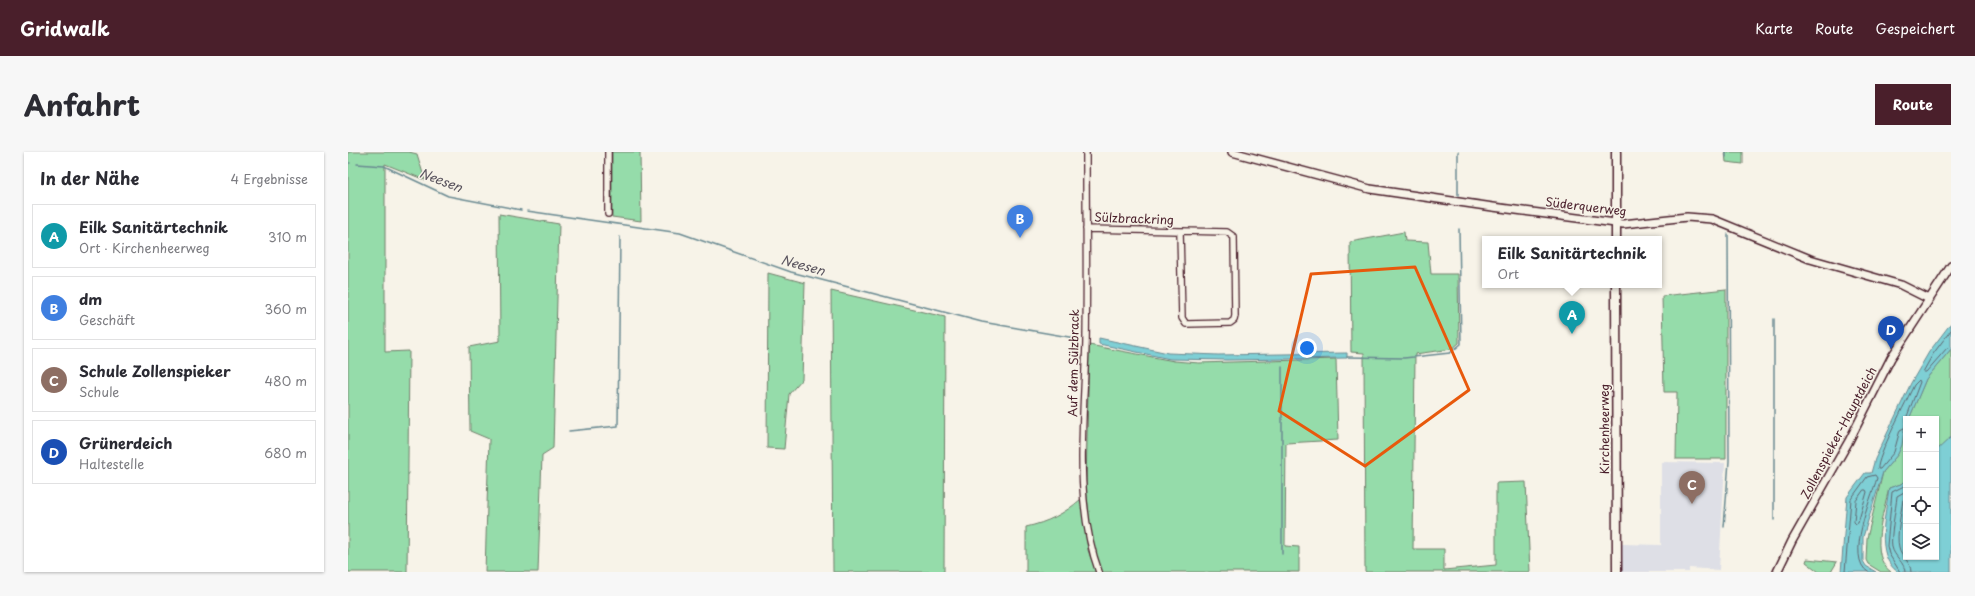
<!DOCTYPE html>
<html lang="de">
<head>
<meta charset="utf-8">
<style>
  :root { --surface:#fff; --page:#f7f7f7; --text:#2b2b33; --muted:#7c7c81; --line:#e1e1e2; --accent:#4a1f2b }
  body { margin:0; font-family:"Playpen Sans",sans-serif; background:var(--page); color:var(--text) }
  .controls { position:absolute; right:12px; bottom:12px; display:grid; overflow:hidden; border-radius:0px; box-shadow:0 1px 3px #0004 }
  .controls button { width:36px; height:36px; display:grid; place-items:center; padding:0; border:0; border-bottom:1px solid var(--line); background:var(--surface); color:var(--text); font:20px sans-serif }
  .you { position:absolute; left:959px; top:196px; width:14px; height:14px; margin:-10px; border:3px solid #fff; border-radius:50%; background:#1a73e8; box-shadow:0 0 0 6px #1a73e833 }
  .badge { display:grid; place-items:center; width:26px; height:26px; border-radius:50%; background:var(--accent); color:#fff; font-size:13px; font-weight:700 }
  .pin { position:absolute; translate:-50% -33px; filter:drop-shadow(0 1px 2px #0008) }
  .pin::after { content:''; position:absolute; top:21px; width:14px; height:12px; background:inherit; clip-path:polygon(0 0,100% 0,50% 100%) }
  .popup { position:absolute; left:1134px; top:84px; width:180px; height:52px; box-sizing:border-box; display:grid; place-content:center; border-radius:0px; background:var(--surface); filter:drop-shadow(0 1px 3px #0005); font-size:13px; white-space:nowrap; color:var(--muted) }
  .popup b { font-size:15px; color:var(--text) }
  .popup::after { content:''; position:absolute; left:50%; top:100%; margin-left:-8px; border:8px solid transparent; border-top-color:var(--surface) }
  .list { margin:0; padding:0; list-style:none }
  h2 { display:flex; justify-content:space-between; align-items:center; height:52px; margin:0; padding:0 16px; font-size:17px }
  h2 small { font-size:13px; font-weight:400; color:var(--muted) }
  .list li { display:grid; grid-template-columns:26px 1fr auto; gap:12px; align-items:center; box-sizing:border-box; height:64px; margin:0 8px 8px; padding:0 8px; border:1px solid var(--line); border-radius:0px }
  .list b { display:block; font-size:15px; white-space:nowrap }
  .list p { margin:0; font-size:13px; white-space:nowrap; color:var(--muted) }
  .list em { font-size:13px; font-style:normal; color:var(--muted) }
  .icon { flex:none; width:22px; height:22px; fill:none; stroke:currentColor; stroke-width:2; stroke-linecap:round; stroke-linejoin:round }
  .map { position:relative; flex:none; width:1603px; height:420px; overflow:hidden; border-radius:0px }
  header { display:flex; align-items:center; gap:24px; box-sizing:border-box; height:56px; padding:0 20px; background:var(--accent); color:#fff }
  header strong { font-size:19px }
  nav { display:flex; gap:22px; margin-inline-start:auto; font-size:14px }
  .intro { display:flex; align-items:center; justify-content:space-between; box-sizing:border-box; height:96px; padding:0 24px }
  h1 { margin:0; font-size:28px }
  .button { padding:10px 18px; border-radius:0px; background:var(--accent); color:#fff; font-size:14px; font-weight:700 }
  main { display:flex; gap:24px; padding:0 24px }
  aside { flex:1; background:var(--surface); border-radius:0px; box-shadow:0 1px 3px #0004 }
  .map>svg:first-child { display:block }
</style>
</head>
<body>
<header>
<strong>Gridwalk</strong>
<nav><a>Karte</a><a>Route</a><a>Gespeichert</a></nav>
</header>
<div class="intro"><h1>Anfahrt</h1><a class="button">Route</a></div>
<main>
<aside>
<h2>In der Nähe<small>4 Ergebnisse</small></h2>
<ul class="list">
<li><span class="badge" style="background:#0f9aa8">A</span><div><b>Eilk Sanitärtechnik</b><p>Ort · Kirchenheerweg</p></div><em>310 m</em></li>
<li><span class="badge" style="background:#3f7fe0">B</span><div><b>dm</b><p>Geschäft</p></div><em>360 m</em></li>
<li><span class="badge" style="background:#8d6e63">C</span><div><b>Schule Zollenspieker</b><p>Schule</p></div><em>480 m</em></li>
<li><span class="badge" style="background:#1a4fb4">D</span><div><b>Grünerdeich</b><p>Haltestelle</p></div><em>680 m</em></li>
</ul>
</aside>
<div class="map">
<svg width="1603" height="420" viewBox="0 0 1603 420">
  <rect width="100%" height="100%" fill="#f7f3e8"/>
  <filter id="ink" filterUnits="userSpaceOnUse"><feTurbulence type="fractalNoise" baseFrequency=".025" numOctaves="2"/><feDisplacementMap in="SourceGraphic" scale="8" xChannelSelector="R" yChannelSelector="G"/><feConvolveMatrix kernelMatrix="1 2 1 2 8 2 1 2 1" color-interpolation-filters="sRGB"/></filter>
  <g filter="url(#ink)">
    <!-- built -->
    <path fill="#dedfe6" d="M 1313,310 L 1377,311 L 1371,418 L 1341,416 L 1341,420 L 1274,420 L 1274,392 L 1313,393 Z"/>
    <!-- green -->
    <path fill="#95dcaa" stroke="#707e6a" d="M 0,0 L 61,0 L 69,2 L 77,28 L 37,12 L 37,200 L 61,199 L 59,420 L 0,420 Z
      M 264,0 L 292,0 L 293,69 L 264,65 Z
      M 1377,0 L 1395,0 L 1395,12 L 1378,10 Z
      M 151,62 L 211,72 L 205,296 L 194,303 L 190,420 L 137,420 L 141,287 L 122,279 L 121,195 L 152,189 Z
      M 1056,80 L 1057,89 L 1080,90 L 1083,122 L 1110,122 L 1111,191 L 1104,197 L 1067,202 L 1065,397 L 1096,397 L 1096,418 L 1148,413 L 1148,331 L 1178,330 L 1182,420 L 1017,420 L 1016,201 L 1003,200 L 1002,90 Z
      M 420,121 L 457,131 L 454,227 L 441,242 L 436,297 L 419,296 Z
      M 1378,137 L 1378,307 L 1328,307 L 1329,240 L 1316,240 L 1314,144 Z
      M 483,139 L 597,165 L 596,420 L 485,420 Z
      M 741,193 L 826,209 L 851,211 L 988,207 L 990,288 L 938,291 L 937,394 L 951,395 L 951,420 L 754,420 L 744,395 L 738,335 Z
      M 1603,197 L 1603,285 L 1589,300 L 1588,267 L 1561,267 L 1578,227 Z
      M 1558,275 L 1558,327 L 1553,332 L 1541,336 C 1536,359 1520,404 1543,420 L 1533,420 L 1520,412 L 1518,408 L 1519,386 L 1535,320 L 1550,302 Z
      M 733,347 L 740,398 L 748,420 L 678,420 L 678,375 C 700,370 716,362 733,347 Z
      M 1459,407 L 1489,410 L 1483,420 L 1471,420 L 1458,410 Z"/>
    <!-- water -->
    <path fill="#7ecfd5" stroke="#698991" d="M 1603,171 L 1603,197 L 1578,227 L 1561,267 L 1558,267 L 1554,293 L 1550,302 L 1535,320 L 1515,385 L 1515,409 L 1518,414 L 1528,420 L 1493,420 L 1499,345 L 1517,321 L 1523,321 L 1527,307 L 1563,231 L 1581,200 Z
      M 751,186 L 820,201 L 870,203 L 999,201 L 999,206 L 879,208 L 822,207 L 751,192 Z
      M 1603,285 L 1603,420 L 1550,420 C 1526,404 1538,361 1541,336 L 1553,332 L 1558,327 L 1558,405 L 1588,405 L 1588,299 Z"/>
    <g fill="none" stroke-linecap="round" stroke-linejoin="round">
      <!-- shore -->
      <path stroke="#5f656f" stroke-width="1" d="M 1603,178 L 1585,202 L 1575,220 L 1578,220 L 1599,196 L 1603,195
        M 1558,275 L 1552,278 L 1546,300 L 1532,317 L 1530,317 C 1528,307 1560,246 1566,233 L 1571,228 L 1572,230 L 1558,267
        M 1516,338 L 1518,338 L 1519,340 L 1510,371 L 1508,372 L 1506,370 L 1508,349 Z
        M 1558,346 L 1555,348 C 1553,361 1548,384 1551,395 C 1553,405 1563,409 1563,420
        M 1497,420 L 1503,347 L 1519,325 L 1527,323 L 1529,326 C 1523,347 1497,406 1520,420
        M 1552,420 L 1541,402 L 1539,394 L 1544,340 L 1558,333
        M 1557,420 C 1557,410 1546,405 1544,395 C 1542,383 1548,357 1549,344 L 1558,339"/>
      <!-- stream -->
      <path stroke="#698991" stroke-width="1.5" d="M 1110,0 L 1110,43
        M 1378,0 L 1378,5
        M 0,11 L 2,11
        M 9,12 L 36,14 L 100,44 L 173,58
        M 179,59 L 332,81 L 443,120 L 634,170 L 727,186
        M 1426,167 L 1426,368
        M 999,205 L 1056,206 L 1102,201 L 1113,192 L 1111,77
        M 221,279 L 270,274 L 272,85
        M 1376,375 L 1381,309 L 1380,82
        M 934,402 L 934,215"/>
      <!-- minor casing -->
      <g stroke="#4a1f2b" stroke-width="8">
        <path id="minor" d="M 260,0 L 260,62
          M 738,0 C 738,64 739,128 738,191 C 736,266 725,349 751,420
          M 738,77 L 879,80 L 886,85 L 887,164 L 886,168 L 882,171 L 838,172 L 834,166 L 832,80"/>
      </g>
      <!-- tertiary casing -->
      <g stroke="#4a1f2b" stroke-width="10">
        <path id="tertiary" d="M 884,0 L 1022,37 L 1145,55 L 1275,72 L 1339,65 L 1364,67 L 1462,107 L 1553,133 L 1581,147
          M 1429,420 L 1444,389 L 1501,289 L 1543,206 L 1603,114"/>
      </g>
      <!-- secondary casing -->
      <g stroke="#4a1f2b" stroke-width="11">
        <path id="secondary" d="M 1268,0 L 1268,87
          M 1268,133 L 1269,420"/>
      </g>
      <!-- minor -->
      <use href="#minor" stroke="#f7f3e8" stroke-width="5.5"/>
      <!-- tertiary -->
      <use href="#tertiary" stroke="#f7f3e8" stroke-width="7"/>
      <!-- secondary -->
      <use href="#secondary" stroke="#f7f3e8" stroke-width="8"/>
    </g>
  </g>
  <!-- marked area -->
  <path fill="none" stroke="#e8590c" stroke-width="3" stroke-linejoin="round" d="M 1067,115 L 1121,238 L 1017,314 L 931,259 L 963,122 Z"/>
  <g text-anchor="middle" stroke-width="3" stroke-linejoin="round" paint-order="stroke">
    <!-- street labels -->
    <g font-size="12" fill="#4a1f2b" stroke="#f7f3e8">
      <text transform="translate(1238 55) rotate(7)" y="4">Süderquerweg</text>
      <text transform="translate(786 67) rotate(2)" y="4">Sülzbrackring</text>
      <text transform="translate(726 211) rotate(-89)" y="4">Auf dem Sülzbrack</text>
      <text transform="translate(1257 277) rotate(-90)" y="4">Kirchenheerweg</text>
      <text transform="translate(1491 281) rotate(-62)" y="4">Zollenspieker-Hauptdeich</text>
    </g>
    <!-- water labels -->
    <g font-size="13" font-style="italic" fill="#5a545e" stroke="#f7f3e8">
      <text transform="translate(93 28) rotate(21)" y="5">Neesen</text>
      <text transform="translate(455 113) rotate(16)" y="5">Neesen</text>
    </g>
  </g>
</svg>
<div class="controls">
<button>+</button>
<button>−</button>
<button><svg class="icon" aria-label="locate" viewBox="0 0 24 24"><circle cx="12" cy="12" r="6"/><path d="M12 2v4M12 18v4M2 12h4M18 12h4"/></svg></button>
<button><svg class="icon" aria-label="layers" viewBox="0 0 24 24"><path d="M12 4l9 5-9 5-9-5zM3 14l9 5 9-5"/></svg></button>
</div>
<div class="you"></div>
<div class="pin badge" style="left:1224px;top:182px;background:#0f9aa8">A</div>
<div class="popup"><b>Eilk Sanitärtechnik</b>Ort</div>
<div class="pin badge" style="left:672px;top:86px;background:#3f7fe0">B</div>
<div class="pin badge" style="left:1344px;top:352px;background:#8d6e63">C</div>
<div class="pin badge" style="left:1543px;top:197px;background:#1a4fb4">D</div>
</div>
</main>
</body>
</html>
